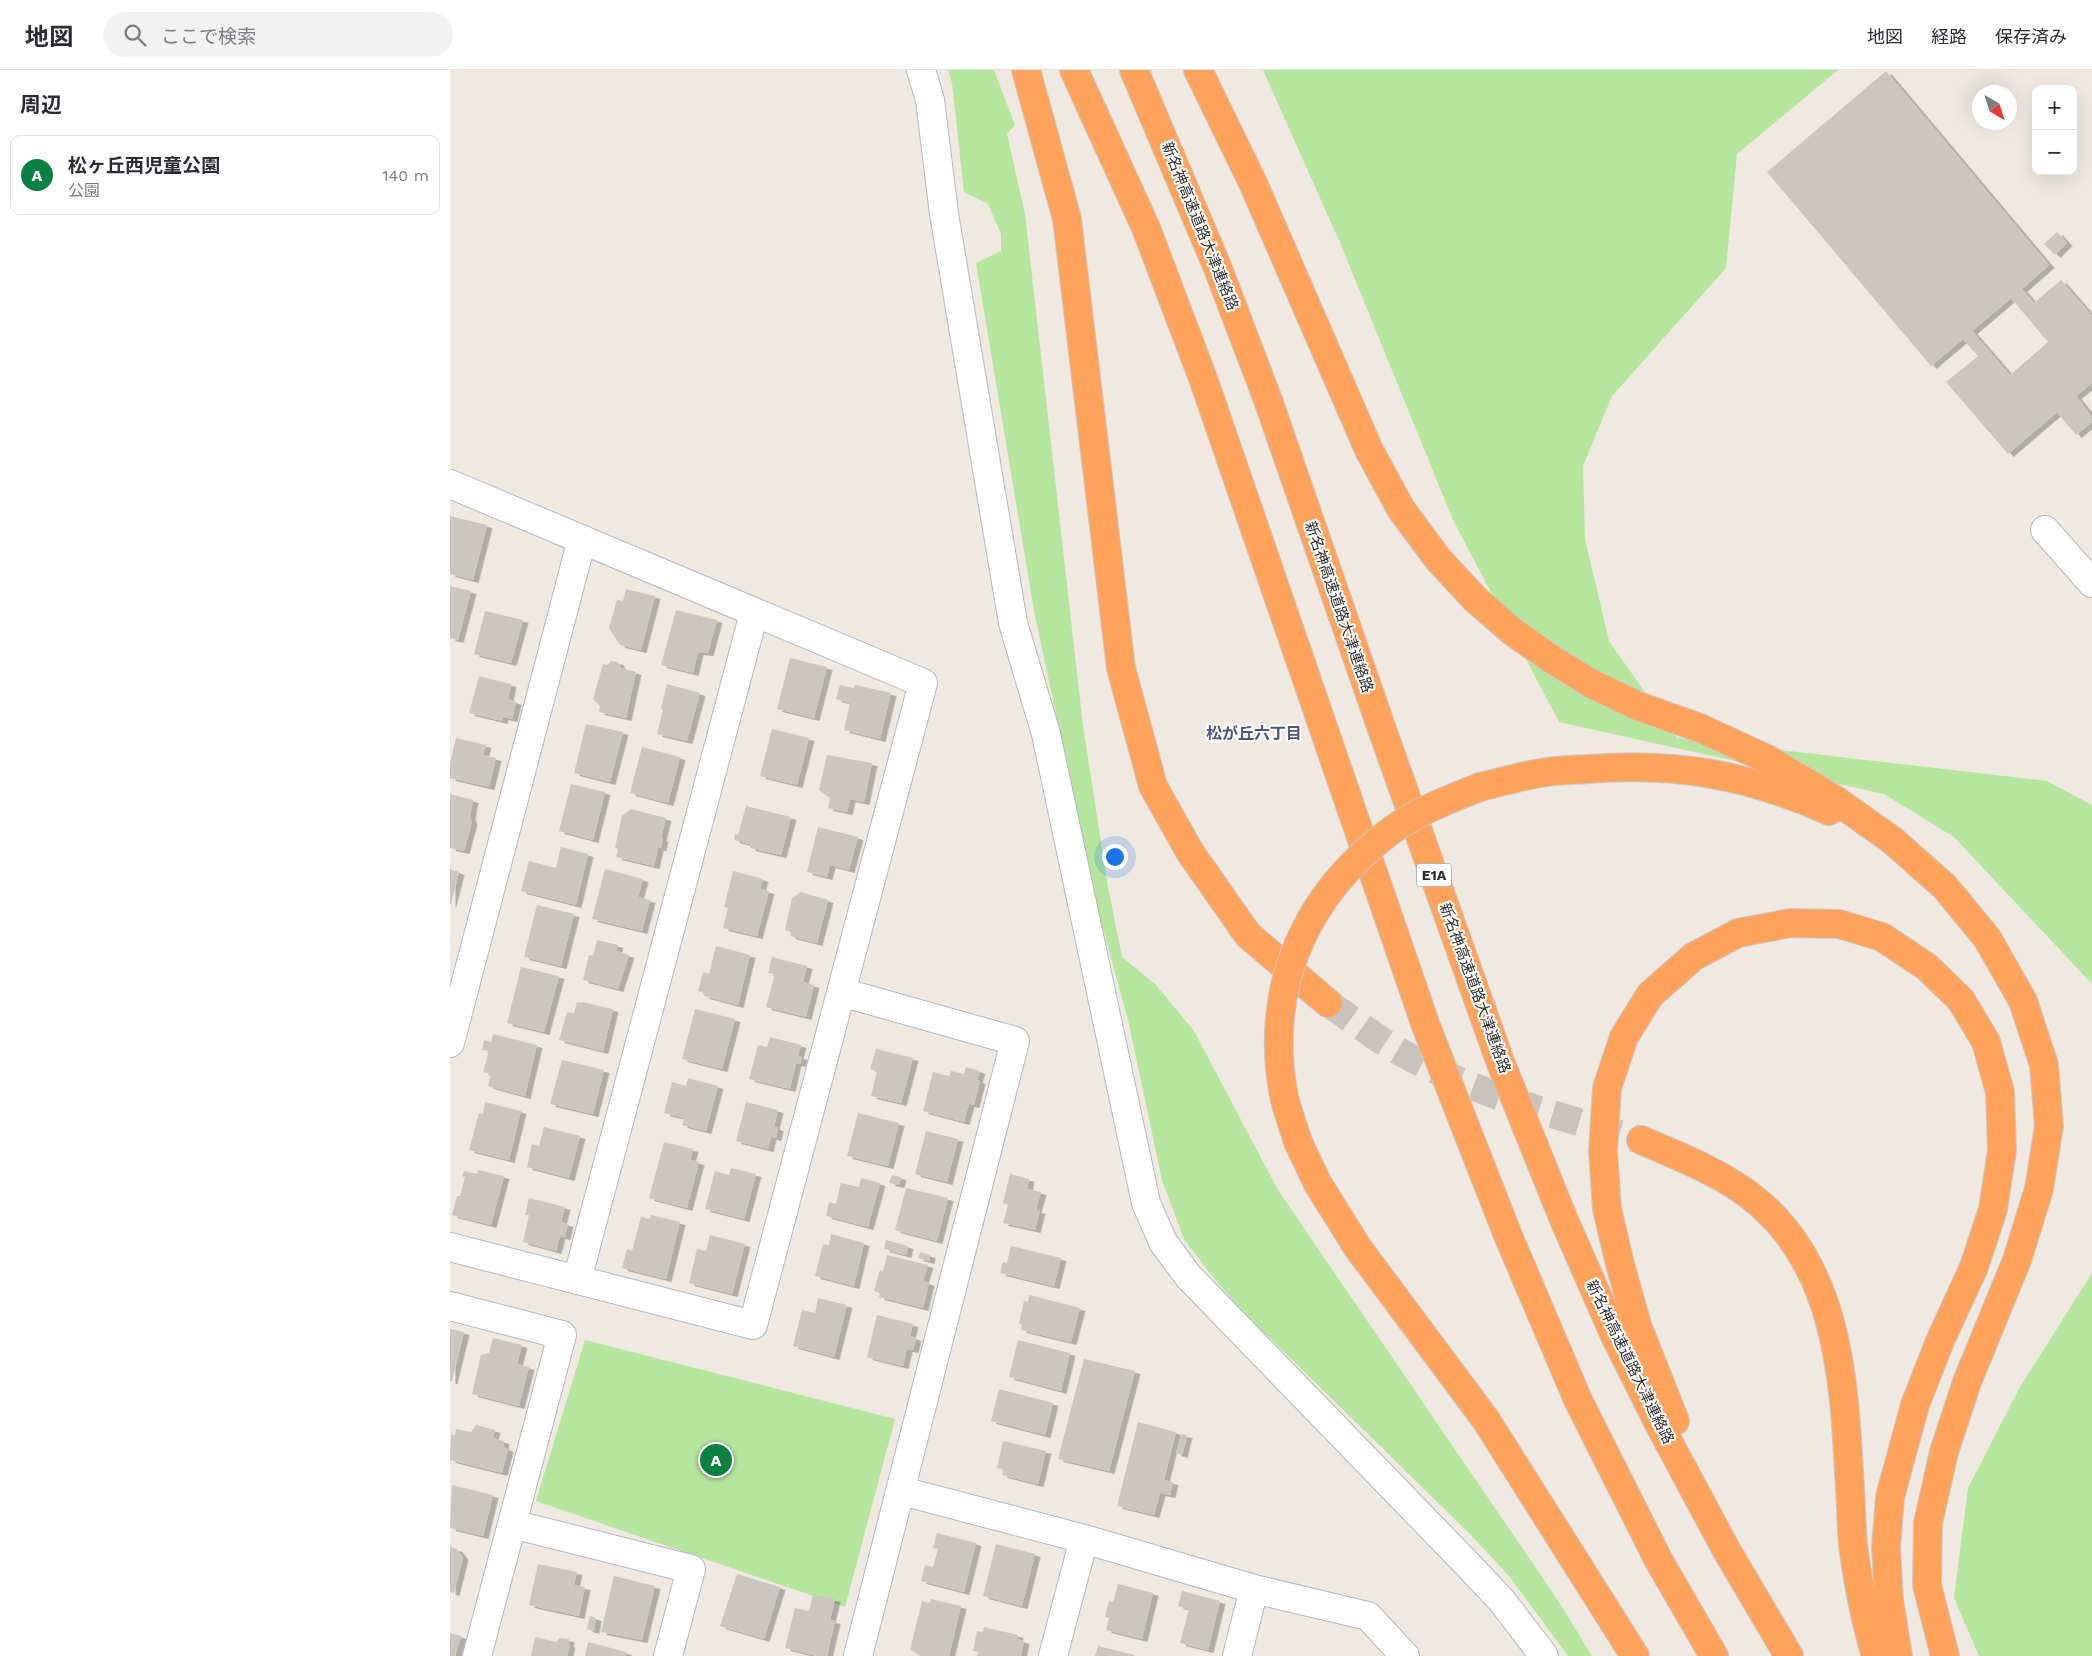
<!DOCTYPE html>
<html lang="ja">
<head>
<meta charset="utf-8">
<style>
  :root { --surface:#fff; --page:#f2f2f3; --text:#2b2b33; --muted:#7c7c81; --line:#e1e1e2; --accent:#0b8043 }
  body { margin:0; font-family:"Work Sans","Noto Sans JP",sans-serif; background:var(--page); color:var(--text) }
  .controls { position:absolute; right:15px; top:15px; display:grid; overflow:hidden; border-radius:10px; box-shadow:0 5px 20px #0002 }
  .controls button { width:45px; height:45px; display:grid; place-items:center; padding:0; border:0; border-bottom:1px solid var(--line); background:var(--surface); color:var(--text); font:25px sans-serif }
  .compass { position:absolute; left:1522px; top:15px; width:45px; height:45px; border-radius:50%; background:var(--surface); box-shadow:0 5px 20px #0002; rotate:141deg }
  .you { position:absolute; left:664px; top:786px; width:18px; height:18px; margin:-12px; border:4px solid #fff; border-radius:50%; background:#1a73e8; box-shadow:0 0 0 8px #1a73e833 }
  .badge { display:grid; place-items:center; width:32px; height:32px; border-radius:50%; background:var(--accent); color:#fff; font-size:16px; font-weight:700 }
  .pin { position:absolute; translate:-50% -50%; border:2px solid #fff; box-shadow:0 1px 5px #0006 }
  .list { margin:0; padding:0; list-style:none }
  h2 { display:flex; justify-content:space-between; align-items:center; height:65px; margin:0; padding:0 20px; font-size:21px }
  h2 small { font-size:16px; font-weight:400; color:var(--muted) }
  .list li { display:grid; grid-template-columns:32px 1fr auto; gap:15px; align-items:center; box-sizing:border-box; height:80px; margin:0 10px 10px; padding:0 10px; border:1px solid var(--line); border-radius:10px }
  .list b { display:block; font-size:19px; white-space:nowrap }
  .list p { margin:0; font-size:16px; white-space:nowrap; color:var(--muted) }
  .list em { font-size:16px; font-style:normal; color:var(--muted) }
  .icon { flex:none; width:28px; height:28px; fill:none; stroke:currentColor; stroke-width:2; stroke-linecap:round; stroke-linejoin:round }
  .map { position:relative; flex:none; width:1642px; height:1586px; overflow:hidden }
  header { display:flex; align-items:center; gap:30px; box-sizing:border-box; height:70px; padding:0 25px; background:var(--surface); border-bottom:1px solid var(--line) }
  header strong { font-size:24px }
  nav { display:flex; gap:28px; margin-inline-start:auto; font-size:18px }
  .search { width:350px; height:45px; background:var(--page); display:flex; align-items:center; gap:12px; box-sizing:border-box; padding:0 18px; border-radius:28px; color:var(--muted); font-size:19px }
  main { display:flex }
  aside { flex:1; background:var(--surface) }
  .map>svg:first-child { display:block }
</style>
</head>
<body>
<header>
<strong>地図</strong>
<div class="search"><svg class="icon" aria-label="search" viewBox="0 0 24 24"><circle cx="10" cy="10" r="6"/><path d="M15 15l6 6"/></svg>ここで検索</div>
<nav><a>地図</a><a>経路</a><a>保存済み</a></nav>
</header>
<main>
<aside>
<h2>周辺<small></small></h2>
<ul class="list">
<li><span class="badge">A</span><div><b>松ヶ丘西児童公園</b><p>公園</p></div><em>140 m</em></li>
</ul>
</aside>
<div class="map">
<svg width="1642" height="1586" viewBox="0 0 1642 1586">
  <defs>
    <filter id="shadow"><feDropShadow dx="5.5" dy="3" stdDeviation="0" flood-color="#0004"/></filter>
  </defs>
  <rect width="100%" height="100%" fill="#efe9e1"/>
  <!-- green -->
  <path fill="#b6e59e" d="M 498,0 L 544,0 L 565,55 L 557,64 L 575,144 L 633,656 L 658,817 L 672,887 L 705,914 L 744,961 L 828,1120 L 1107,1529 L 1142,1586 L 1118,1586 L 1059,1506 L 1022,1466 L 790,1239 L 762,1206 L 734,1169 L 712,1110 L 679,954 L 648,840 L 585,546 L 526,193 L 551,181 L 551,164 L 538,134 L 514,122 L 502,13 Z
    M 813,0 L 1388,0 L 1287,84 L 1276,198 L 1162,326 L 1133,396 L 1135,469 L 1159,571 L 1227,668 L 1597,711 L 1642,735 L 1642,914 L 1504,767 L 1434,724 L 1109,652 L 1003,450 L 891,175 Z
    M 1642,1203 L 1642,1586 L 1529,1586 L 1504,1528 L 1518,1418 L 1570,1317 Z
    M 135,1270 L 445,1349 L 395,1537 L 86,1431 Z"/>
  <!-- building -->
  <path fill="#cbc7bf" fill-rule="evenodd" filter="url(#shadow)" d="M 1436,1 L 1599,195 L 1572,219 L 1584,233 L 1611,210 L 1642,246 L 1642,313 L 1626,326 L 1642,346 L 1642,352 L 1626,365 L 1607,342 L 1558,384 L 1496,312 L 1528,286 L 1513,269 L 1481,296 L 1317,102 ZM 1561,228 L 1598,272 L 1560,305 L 1522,261 Z
    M 1607,162 L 1617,173 L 1605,185 L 1594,174 Z
    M 0,446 L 37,455 L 23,510 L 0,504 Z
    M 0,516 L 21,521 L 8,570 L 0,568 Z
    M 176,519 L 205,526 L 191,580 L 170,575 L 159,558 L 167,530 L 173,531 Z
    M 226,540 L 267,550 L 258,583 L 248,582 L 243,603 L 211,595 Z
    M 35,541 L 73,550 L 61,593 L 24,584 Z
    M 340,588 L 377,597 L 364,648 L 327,639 Z
    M 161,591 L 168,592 L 171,598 L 186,602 L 176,648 L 149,642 L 150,636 L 143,629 L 153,594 L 157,595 Z
    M 29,606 L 61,614 L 58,629 L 66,632 L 62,649 L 53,647 L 52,651 L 19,643 Z
    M 217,614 L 250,623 L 237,671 L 207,664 L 213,640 L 211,638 Z
    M 390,615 L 404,618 L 405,615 L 441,623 L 430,669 L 394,660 L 400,633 L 386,629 Z
    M 136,654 L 173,662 L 160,712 L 124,703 Z
    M 322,659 L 359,668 L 347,715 L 310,706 Z
    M 6,668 L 36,675 L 33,685 L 46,688 L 39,717 L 0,708 L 0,693 Z
    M 192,677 L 230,687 L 218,733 L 180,723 Z
    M 377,685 L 422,693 L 414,732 L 400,729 L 397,742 L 378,738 L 380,728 L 369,720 Z
    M 121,714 L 155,722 L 143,770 L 109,761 Z
    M 0,724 L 23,730 L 20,746 L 22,752 L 14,781 L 0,778 Z
    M 296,736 L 341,747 L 331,785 L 300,778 L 300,774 L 284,770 L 285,764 L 288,765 Z
    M 181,739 L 216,748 L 211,768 L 213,769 L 211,778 L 208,778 L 204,796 L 166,787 L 168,779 L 165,778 L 172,746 Z
    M 368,757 L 408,767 L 399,800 L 380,795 L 377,807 L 357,802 Z
    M 111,777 L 138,784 L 126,835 L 71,821 L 79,791 L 106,798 Z
    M 0,799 L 9,802 L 1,834 L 0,834 Z
    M 155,799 L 193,809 L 188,827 L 200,830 L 192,861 L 142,849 Z
    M 283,801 L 313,809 L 310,819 L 319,821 L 307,866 L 273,858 L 278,838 L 274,837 Z
    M 351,822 L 378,830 L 367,873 L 340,866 L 341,862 L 335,860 L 342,828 Z
    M 87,835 L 124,844 L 111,896 L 74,887 Z
    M 147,870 L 168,875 L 166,881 L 179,885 L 168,919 L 133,910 L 139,885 L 143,886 Z
    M 266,876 L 300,885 L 288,935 L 254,926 L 255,923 L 248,921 L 253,902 L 259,904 Z
    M 322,887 L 357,896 L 353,912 L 364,915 L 356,947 L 316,937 L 325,904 L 318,903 Z
    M 71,897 L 109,906 L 94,962 L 57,953 Z
    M 127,932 L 132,933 L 132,932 L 163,939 L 153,981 L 109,970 L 117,942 L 124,943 Z
    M 245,939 L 285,949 L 272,999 L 232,989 Z
    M 43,964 L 87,975 L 75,1026 L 38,1016 L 41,1004 L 33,1002 L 39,981 L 32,980 L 34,970 L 41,972 Z
    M 320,967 L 351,975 L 348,986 L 352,987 L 350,994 L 346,993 L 340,1019 L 299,1009 L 308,975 L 317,977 Z
    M 426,979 L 463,988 L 451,1033 L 421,1026 L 427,1001 L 420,999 Z
    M 112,990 L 154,1000 L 143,1044 L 100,1034 Z
    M 516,997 L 530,1001 L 527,1010 L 530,1011 L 524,1035 L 519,1034 L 514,1052 L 473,1041 L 483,1002 L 499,1006 L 501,1001 L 514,1004 Z
    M 238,1008 L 268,1016 L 256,1061 L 232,1055 L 234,1048 L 214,1043 L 222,1012 L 236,1016 Z
    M 35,1032 L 71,1041 L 59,1090 L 19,1080 L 29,1043 L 33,1044 Z
    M 296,1032 L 328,1040 L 324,1057 L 328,1058 L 326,1068 L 321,1067 L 318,1079 L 286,1071 Z
    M 408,1043 L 449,1053 L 438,1096 L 397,1086 Z
    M 94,1057 L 130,1066 L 119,1108 L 77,1097 L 82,1074 L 89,1076 Z
    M 476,1061 L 508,1069 L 497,1112 L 465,1104 Z
    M 214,1072 L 243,1079 L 240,1090 L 249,1092 L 237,1138 L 199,1128 Z
    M 281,1098 L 306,1104 L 294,1149 L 255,1139 L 265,1101 L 279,1105 Z
    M 28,1100 L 54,1106 L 41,1155 L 2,1145 L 7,1126 L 10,1126 L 15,1107 L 12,1106 L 14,1101 L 27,1104 Z
    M 560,1104 L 579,1109 L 577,1119 L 591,1122 L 586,1140 L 590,1141 L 585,1160 L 553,1153 L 558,1135 L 553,1133 Z
    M 442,1105 L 451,1107 L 449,1115 L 439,1113 Z
    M 411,1108 L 430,1113 L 418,1157 L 376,1146 L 379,1132 L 386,1134 L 391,1113 L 409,1117 Z
    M 456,1118 L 498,1128 L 487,1171 L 445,1160 Z
    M 79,1128 L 115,1137 L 111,1152 L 118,1154 L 115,1167 L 110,1166 L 106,1181 L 73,1172 L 79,1145 L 75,1145 Z
    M 201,1145 L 230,1152 L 216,1209 L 172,1198 L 177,1179 L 182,1181 L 191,1147 L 200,1149 Z
    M 381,1164 L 414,1173 L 404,1216 L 365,1206 L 373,1174 L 379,1175 Z
    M 260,1165 L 295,1174 L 282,1224 L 239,1213 L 247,1179 L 256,1181 Z
    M 436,1170 L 458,1176 L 456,1185 L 434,1179 Z
    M 561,1176 L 611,1188 L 604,1216 L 550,1203 L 553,1192 L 557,1193 Z
    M 470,1182 L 480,1185 L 479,1191 L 468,1188 Z
    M 437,1185 L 478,1195 L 473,1211 L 479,1213 L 473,1238 L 429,1227 L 430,1223 L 424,1221 L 430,1200 L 433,1201 Z
    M 579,1225 L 630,1238 L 621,1272 L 571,1260 L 572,1254 L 569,1254 L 574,1231 L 578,1232 Z
    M 368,1228 L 397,1235 L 384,1287 L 343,1276 L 352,1240 L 365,1243 Z
    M 427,1245 L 463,1254 L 460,1266 L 466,1268 L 463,1280 L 457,1279 L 453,1296 L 417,1287 Z
    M 0,1259 L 14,1262 L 2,1311 L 0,1311 Z
    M 43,1268 L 72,1275 L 67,1294 L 79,1297 L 69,1336 L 22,1324 L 31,1285 L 39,1283 Z
    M 568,1270 L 620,1283 L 611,1321 L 559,1307 Z
    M 634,1289 L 685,1301 L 659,1401 L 608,1389 Z
    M 549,1319 L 603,1333 L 595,1365 L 541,1351 Z
    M 688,1352 L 726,1362 L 714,1410 L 723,1412 L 720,1425 L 710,1423 L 704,1445 L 667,1436 Z
    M 26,1355 L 45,1360 L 43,1368 L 54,1371 L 53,1377 L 58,1379 L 52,1403 L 0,1390 L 1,1364 L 5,1365 L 6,1359 L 21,1362 Z
    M 731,1364 L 737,1365 L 732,1385 L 726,1383 Z
    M 553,1371 L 596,1381 L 588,1414 L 552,1405 L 554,1399 L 547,1398 Z
    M 2,1415 L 43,1425 L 33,1466 L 0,1458 Z
    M 487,1463 L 526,1473 L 514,1522 L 471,1511 L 475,1495 L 483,1497 L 488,1479 L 483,1478 Z
    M 546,1474 L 585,1484 L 572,1536 L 533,1526 Z
    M 0,1477 L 7,1479 L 13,1487 L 4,1523 L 0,1522 Z
    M 88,1494 L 127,1502 L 124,1515 L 135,1517 L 129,1546 L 79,1535 Z
    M 287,1504 L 330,1517 L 314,1569 L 270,1556 Z
    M 164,1506 L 205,1516 L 192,1570 L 151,1562 Z
    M 668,1514 L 703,1523 L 692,1569 L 656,1560 L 659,1548 L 655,1547 L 659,1531 L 663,1532 Z
    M 732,1521 L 770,1531 L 758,1580 L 730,1573 L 739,1539 L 728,1536 Z
    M 363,1524 L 385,1529 L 380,1550 L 385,1551 L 377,1586 L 367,1586 L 335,1578 L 345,1538 L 359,1541 Z
    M 481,1529 L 511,1536 L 499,1586 L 471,1586 L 460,1580 L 472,1531 L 480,1533 Z
    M 140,1546 L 146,1548 L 144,1561 L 137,1559 Z
    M 534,1557 L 568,1565 L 567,1569 L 574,1571 L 571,1586 L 527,1586 L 528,1582 L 523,1581 L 527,1561 L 533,1562 Z
    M 0,1563 L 11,1566 L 5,1586 L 0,1586 Z
    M 85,1567 L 106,1572 L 110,1568 L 119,1569 L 118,1574 L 120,1575 L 117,1586 L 81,1586 Z
    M 138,1572 L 176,1582 L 175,1586 L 135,1586 Z
    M 648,1576 L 685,1585 L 685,1586 L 645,1586 Z"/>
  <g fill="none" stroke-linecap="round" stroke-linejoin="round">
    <!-- highway-tunnel -->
    <path stroke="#c8c4bd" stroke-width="28" stroke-dasharray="28 14" stroke-linecap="butt" d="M 878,933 C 903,950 928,970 954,984 C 1028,1025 1111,1047 1191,1070"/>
    <!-- minor casing -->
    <g stroke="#b4b7c1" stroke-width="30">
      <path id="minor" d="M 471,0 L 480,30 L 494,144 L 563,553 L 596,664 L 696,1133 L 713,1172 L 738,1206 L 1021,1498 L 1052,1531 L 1094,1586
        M 0,414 L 473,613 L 303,1255 L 0,1177
        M 1595,460 L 1642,513
        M 391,922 L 565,971 L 408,1586
        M 0,973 L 132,469
        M 127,1210 L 304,543
        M 0,1236 L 112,1265 L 27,1586
        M 452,1421 L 634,1469 L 804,1519 L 918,1546 L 955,1586
        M 62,1454 L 241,1499 L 218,1586
        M 603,1586 L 634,1469
        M 787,1586 L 804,1519"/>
    </g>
    <!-- highway casing -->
    <g stroke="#c9c9c9" stroke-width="30">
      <path id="highway" d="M 576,0 L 617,149 L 671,598 L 703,716 L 740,782 L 798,865 L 878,933
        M 624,0 L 696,158 L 754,311 L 976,956 L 1057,1163 L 1128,1330 L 1209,1491 L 1264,1586
        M 684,0 L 767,196 L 818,330 L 934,665 L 1050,991 L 1114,1150 L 1165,1266 L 1211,1358 L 1277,1481 L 1339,1586
        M 748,0 L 803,113 L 919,380 L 951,439 L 988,489 L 1025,529 L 1063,562 L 1100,588 L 1140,613 L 1188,636 L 1250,658 L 1317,689 L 1384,729 L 1442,770 L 1495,817 L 1537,868 L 1573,931 L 1594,995 L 1599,1056 L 1589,1119 L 1567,1190 L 1517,1312 L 1494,1382 L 1478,1453 L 1477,1515 L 1495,1586
        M 1030,717 C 1052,712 1074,705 1097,702 C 1110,700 1125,700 1138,699 C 1226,692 1299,705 1379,741
        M 1191,1070 C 1228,1086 1267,1101 1299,1125 C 1386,1190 1394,1304 1399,1403 C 1401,1427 1401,1451 1403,1475 C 1408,1513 1415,1550 1426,1586
        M 848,1072 L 868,1114 L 908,1178 L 1036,1350 L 1185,1586
        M 1225,1351 L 1187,1255 L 1170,1194 L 1157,1139 L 1153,1081 L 1157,1018 L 1174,967 L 1200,925 L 1243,887 L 1288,863 L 1340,853 L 1389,854 L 1432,867 L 1477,897 L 1511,930 L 1536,972 L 1550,1022 L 1552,1080 L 1543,1139 L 1524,1197 L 1490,1271 L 1465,1335 L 1440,1427 L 1436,1477 L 1439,1530 L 1448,1586"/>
    </g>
    <!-- minor -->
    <use href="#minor" stroke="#fff" stroke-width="28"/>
    <!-- highway -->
    <use href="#highway" stroke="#ffa35c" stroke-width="28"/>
    <!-- highway-bridge casing -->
    <g stroke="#c9c9c9" stroke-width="30" stroke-linecap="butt">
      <path id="highway-bridge" d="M 848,1072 C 843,1055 836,1038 833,1021 C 815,914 856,824 942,760 C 968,741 1000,729 1030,717"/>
    </g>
    <!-- highway-bridge -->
    <use href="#highway-bridge" stroke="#ffa35c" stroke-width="28"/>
  </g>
  <g text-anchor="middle" stroke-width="4" stroke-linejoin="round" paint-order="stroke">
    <!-- shield labels -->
    <rect fill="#fff" stroke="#6d6d6d" stroke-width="1" x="966.5" y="793.5" width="35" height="23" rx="4"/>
    <g font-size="14" font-weight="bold" fill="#2e2e2e">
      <text x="984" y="810">E1A</text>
    </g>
    <!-- street labels -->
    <g font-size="15" fill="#2e2e2e" stroke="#fff">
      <text transform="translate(750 156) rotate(68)" y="5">新名神高速道路大津連絡路</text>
      <text transform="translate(889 537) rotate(71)" y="5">新名神高速道路大津連絡路</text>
      <text transform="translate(1025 918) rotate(70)" y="5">新名神高速道路大津連絡路</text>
      <text transform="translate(1180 1292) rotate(64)" y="5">新名神高速道路大津連絡路</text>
    </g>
    <!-- neighbourhood labels -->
    <g font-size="16" font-weight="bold" fill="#4d5680" stroke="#fff">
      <text x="804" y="669">松が丘六丁目</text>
    </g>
  </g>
</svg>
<div class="controls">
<button>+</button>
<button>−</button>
</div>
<svg class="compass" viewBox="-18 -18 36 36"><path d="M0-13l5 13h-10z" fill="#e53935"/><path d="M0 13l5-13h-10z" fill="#7c7c81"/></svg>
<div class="you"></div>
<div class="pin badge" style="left:266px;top:1390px">A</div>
</div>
</main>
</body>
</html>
